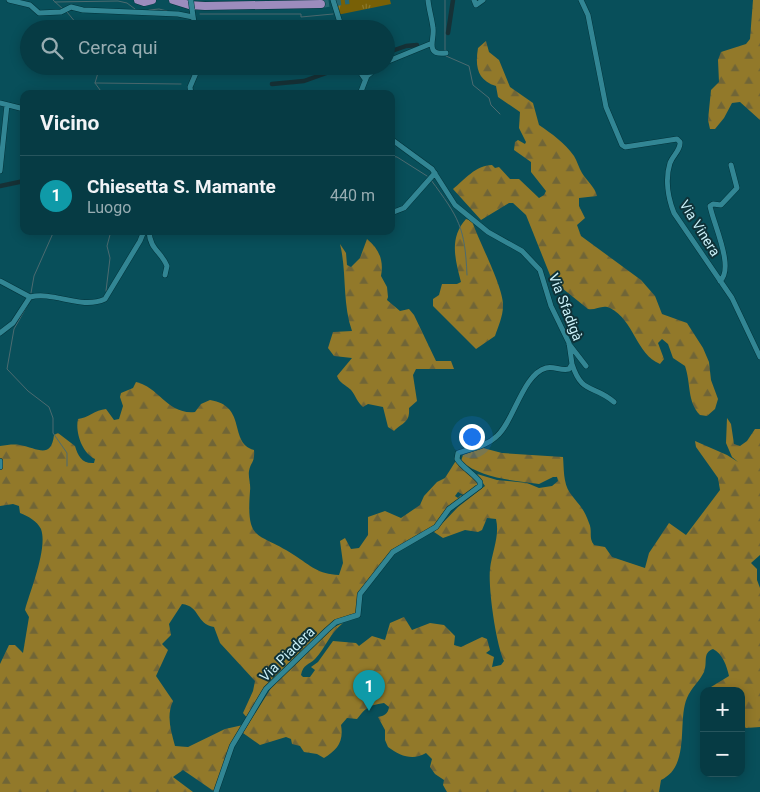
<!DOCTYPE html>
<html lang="it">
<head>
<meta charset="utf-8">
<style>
  :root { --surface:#063b44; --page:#14464f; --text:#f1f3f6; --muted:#98adb2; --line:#27555d; --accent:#8c9099 }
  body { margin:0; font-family:Roboto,sans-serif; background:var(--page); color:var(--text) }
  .controls { position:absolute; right:15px; bottom:15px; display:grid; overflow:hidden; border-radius:10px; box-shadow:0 2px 12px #0003 }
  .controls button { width:45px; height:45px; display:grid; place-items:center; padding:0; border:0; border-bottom:1px solid var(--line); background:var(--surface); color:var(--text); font:25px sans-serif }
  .you { position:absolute; left:471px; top:436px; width:18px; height:18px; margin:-12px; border:4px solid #fff; border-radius:50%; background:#1a73e8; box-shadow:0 0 0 8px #1a73e833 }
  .badge { display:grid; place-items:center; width:32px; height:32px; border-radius:50%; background:var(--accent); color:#fff; font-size:16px; font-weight:700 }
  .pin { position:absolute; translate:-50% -41px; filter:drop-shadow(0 1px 2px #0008) }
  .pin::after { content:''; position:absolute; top:26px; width:18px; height:15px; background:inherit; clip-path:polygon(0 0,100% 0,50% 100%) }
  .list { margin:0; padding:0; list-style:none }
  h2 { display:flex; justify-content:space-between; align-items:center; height:65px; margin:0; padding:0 20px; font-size:21px }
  h2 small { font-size:16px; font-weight:400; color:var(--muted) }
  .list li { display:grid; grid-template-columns:32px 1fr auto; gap:15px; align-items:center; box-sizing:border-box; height:80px; padding:0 20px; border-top:1px solid var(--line) }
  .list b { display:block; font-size:19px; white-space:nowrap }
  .list p { margin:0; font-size:16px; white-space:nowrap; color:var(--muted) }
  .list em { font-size:16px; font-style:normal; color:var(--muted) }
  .icon { flex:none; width:28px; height:28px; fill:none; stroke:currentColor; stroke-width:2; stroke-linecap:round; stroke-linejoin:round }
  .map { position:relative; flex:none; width:760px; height:792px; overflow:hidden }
  .search { position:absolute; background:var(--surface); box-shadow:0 2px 12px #0003; left:20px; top:20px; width:375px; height:55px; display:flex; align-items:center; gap:12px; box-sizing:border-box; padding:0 18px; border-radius:28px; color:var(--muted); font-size:19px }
  .panel { position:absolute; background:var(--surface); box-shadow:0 2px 12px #0003; left:20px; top:90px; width:375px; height:145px; border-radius:10px }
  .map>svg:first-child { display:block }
</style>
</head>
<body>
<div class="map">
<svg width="760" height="792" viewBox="0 0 760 792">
  <defs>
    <pattern id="grass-tufts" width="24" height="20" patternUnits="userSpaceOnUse" patternTransform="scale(1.25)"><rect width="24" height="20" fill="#786006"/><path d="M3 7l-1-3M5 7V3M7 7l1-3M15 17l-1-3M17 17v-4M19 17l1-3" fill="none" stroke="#8a772b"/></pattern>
    <pattern id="forest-firs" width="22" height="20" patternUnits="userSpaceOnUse" patternTransform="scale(1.25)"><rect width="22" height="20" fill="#92792a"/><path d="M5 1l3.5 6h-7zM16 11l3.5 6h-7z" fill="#706537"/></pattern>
  </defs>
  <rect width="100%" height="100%" fill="#084f5a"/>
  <!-- grass -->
  <path fill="url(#grass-tufts)" d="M 333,0 L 390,0 L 391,4 L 337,15 Z"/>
  <!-- forest -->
  <path fill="url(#forest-firs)" d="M 753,0 L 760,0 L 760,120 L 740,102 L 732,103 L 724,118 L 715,129 L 710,129 L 708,120 L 711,90 L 719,82 L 718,60 L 721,52 L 746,44 L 750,39 Z
    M 486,41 L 489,52 L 499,60 L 510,87 L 533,103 L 539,125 C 552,134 564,142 574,156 C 577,161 579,168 582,173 C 587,181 595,187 597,196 L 579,198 L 579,206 L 585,218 L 577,225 L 581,236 L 641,280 L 655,296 L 662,314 L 687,323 L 703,348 L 709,362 L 711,380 L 718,399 L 715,409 L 707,416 L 700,415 C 687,402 691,383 685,366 L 673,358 L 668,344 L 662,339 L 658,343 L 664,359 L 660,364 C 636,354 634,320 610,308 C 602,304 595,311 588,309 L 552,280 L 526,215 L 513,203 L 509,203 L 481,220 L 453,189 C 464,180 476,165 492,165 L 495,168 L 499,167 L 510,179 L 519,179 L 539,198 L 544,195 L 546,191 L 531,172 L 531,162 L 514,150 L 515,142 L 518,140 L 525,144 L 526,142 L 519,128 L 520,112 L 498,97 L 496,86 C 477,80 475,66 478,48 Z
    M 466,219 L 472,221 C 479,242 504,288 503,306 C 503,316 498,327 495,336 L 476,349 L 433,306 L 433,299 L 439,295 L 442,284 L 457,284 L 461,282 C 455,259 449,238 466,219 Z
    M 367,239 C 379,249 384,260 381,276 L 387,287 L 388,297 L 387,300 L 400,311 L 409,309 L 414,315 L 436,361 L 451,361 L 454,369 L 416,369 L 413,375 L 417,401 L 409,408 C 410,423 403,422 394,431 L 388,427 L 383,407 L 368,404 L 363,407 C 357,402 356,396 351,390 C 345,384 340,384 337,376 L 352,358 L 334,356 L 328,348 L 333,332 L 352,331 C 342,302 347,272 340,244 L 346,253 L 347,265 L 351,267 L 360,258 Z
    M 136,382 C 159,387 168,415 195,412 L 201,404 L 210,400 C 248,406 228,443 254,450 C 255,463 251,461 249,471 C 248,477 251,484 250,491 C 246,544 258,531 294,555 C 311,566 318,574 339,575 L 343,563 L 340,541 L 345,538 L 351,549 L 359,548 L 368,535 L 368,517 L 385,511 L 401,518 L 420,505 L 424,496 L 437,482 L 445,478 L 457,459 L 480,482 L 467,497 L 458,492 L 455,496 L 458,498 L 461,495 L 465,498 L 452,508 L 441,521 L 401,547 L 363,588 L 357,614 L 340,621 L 275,679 L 249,720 L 243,713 L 253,691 L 255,681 L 220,643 L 214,627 C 196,624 200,606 182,604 L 169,624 L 171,635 L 162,644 L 168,650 L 156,676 L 173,701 C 166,716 171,731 175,746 L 188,747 L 225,729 L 243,725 L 215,792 L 183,770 L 173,777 L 193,792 L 0,792 L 0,664 L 9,645 L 15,645 L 23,653 L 29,617 L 25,610 C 30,591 48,548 41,529 C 37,521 28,516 20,513 L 19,506 L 13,504 L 0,506 L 0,468 L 3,464 L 0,459 L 0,446 C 7,445 14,444 20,445 C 37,448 51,460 54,435 L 58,433 L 75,446 C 78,456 82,464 94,463 L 95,459 C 82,453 75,432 78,419 C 88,418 95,410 106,409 L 114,420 L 119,419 L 123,406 L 120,397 L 121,393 L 133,388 Z
    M 727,418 L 731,424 L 734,444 L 740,446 L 747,441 L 755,429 L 760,429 L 760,555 L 751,563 L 757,569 L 757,580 L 760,588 L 760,727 L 746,728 L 741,724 L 741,691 L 710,691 L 711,687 L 729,676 C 727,666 722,653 713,649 C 702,653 708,662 704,672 C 699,682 691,688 687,698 C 677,721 691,766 661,780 L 659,792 L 447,792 L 443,785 L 444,780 L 435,774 L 430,767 L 432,759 L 426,753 C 413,761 400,756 388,747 L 385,740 L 385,730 L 378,717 C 384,716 388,714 389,707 L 384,703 C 367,706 367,707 357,719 L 347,718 L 341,725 C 344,742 337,750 324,758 L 317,754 L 304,752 L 300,746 L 292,744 L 291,739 L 286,737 L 260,745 L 243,733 L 276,680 L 332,628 L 343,623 C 330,633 326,647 315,659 C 309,665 303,664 301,675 L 303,677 L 310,677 L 315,670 L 311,667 L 318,662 L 333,641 L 356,643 L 359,646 L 372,636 L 385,640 L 390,623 L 404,617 L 412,630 L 430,623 L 444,625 L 455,636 L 454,645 L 461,647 L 482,637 L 487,639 L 490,650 L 486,653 L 494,657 L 492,667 L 501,665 L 504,661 C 496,644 488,588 490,569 C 492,552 500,536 496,519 L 487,518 L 482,530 L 478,532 L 465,530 L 443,538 L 434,532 L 458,507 L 485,486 L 477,474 L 497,480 L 527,483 L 539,488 L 552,486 L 558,481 L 557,477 L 553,477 L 539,484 C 513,480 482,479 461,461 L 463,455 L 483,448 L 502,453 L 563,457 C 564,468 563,483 570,493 C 578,504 584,508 589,523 C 593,532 588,537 594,545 L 605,547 L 612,557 L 645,568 L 649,553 L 669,523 L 686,535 L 720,490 L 718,478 L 696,447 L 695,441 L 727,455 L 738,462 L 732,457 L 726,443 Z"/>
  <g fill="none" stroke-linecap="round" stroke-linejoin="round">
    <!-- stream -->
    <path stroke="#4c6b70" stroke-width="1" d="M 53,0 L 64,10
      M 55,2 L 118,1 L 127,3 L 135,9
      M 149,10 L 159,9 L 167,11
      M 67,12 L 81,29
      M 200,14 L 301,14 L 301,17 L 333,14
      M 445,52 L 445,0
      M 446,56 L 469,66 L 473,85 L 489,98 L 491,105 L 500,114
      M 100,66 L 95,83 L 103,94
      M 95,83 L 181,84
      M 391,156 L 397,157 L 427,176
      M 431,180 C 459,218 465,227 467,275
      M 106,291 L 110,258 L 107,246 L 111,231
      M 31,293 L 34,276 L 54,231
      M 27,306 L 14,329 L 7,369 L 28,391 L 49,407 L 53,418 L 53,433 L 67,453 L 67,466"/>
    <!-- canal -->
    <path stroke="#163136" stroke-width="4.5" d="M 448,33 L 453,0
      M 386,53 L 406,46 L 417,45
      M 272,84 L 304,81 L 346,66
      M 0,186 L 24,181"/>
    <!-- primary-tunnel -->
    <path stroke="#256772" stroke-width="8" stroke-dasharray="8 4" stroke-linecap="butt" d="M 321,4 L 349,0"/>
    <!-- street casing -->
    <g stroke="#03333a" stroke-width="6">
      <path id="street" d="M 9,0 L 30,5 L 39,13 L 61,12 L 71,7 L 83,10 L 178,14 L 193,17
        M 333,0 L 342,29
        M 428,0 C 429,10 432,19 433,28 C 435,39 424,56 446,53
        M 474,0 L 476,5 L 483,0
        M 581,0 L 588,15 L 606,107 L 622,145 L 625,147 L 677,139 L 680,142 C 681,150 673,155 670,163 C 665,179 668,198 674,213 L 732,298 L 760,357
        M 192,9 L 195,29
        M 318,29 L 342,27
        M 386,62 L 430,44
        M 356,66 L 365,79
        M 191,94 L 190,87 L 199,66
        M 360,94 L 367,76 L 379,66
        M 0,103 L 24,109
        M 0,171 L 7,105
        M 391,213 L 404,208 L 435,173
        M 149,231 C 150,250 161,251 167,266 L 165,275
        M 0,281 L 30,297
        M 720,281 C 735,268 713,223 710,206 L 713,204 L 721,205 L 737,188 L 731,165
        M 30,297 C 54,291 81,310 105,299 L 140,241 L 144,231
        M 0,333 L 13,323 L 30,297
        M 569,344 L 586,366
        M 572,364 C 582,395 593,384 614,402
        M 0,461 L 0,467
        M 216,792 L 232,746 L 266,689 L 327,630 L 336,622 L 358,615 L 360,594 L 393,552 L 436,527 L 449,509 L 480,486 L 480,482 C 473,473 463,468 457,459 L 458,453 C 472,448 487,446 497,436 C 514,421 523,374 546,368 C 554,366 561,371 569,369 L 572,364 L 569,343 L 551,306 L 540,270 L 522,251 L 488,232 L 455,205 L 432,169 L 391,139"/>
    </g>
    <!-- primary casing -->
    <g stroke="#03333a" stroke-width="9">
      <path id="primary" d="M 138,0 L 144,2 L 152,0
        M 173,0 L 189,5 L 205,6 L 321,4"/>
    </g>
    <!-- street -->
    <use href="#street" stroke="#328694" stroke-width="5"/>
    <!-- primary -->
    <use href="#primary" stroke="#9c8cbd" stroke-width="8"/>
    <!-- street-bridge casing -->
    <g stroke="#03333a" stroke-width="6" stroke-linecap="butt">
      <path id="street-bridge" d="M 191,1 L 192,9"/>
    </g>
    <!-- street-bridge -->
    <use href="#street-bridge" stroke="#328694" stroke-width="5"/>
  </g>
  <g text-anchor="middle" stroke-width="4" stroke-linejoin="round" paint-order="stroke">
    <!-- street labels -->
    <g font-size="14" fill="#cbf1f9" stroke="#0f3238">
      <text transform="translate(700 228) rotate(58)" y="5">Via Vinera</text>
      <text transform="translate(566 307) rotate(69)" y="5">Via Sfadigà</text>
      <text transform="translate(287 654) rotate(-45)" y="5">Via Piadera</text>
    </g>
  </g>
</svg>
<div class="controls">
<button>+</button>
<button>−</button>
</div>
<div class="you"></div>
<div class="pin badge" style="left:369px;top:711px;background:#0f9aa8">1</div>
<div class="search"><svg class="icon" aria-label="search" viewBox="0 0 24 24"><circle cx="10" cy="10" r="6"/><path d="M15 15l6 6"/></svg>Cerca qui</div>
<section class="panel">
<h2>Vicino<small></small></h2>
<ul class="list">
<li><span class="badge" style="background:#0f9aa8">1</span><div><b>Chiesetta S. Mamante</b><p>Luogo</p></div><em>440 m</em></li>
</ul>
</section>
</div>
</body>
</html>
